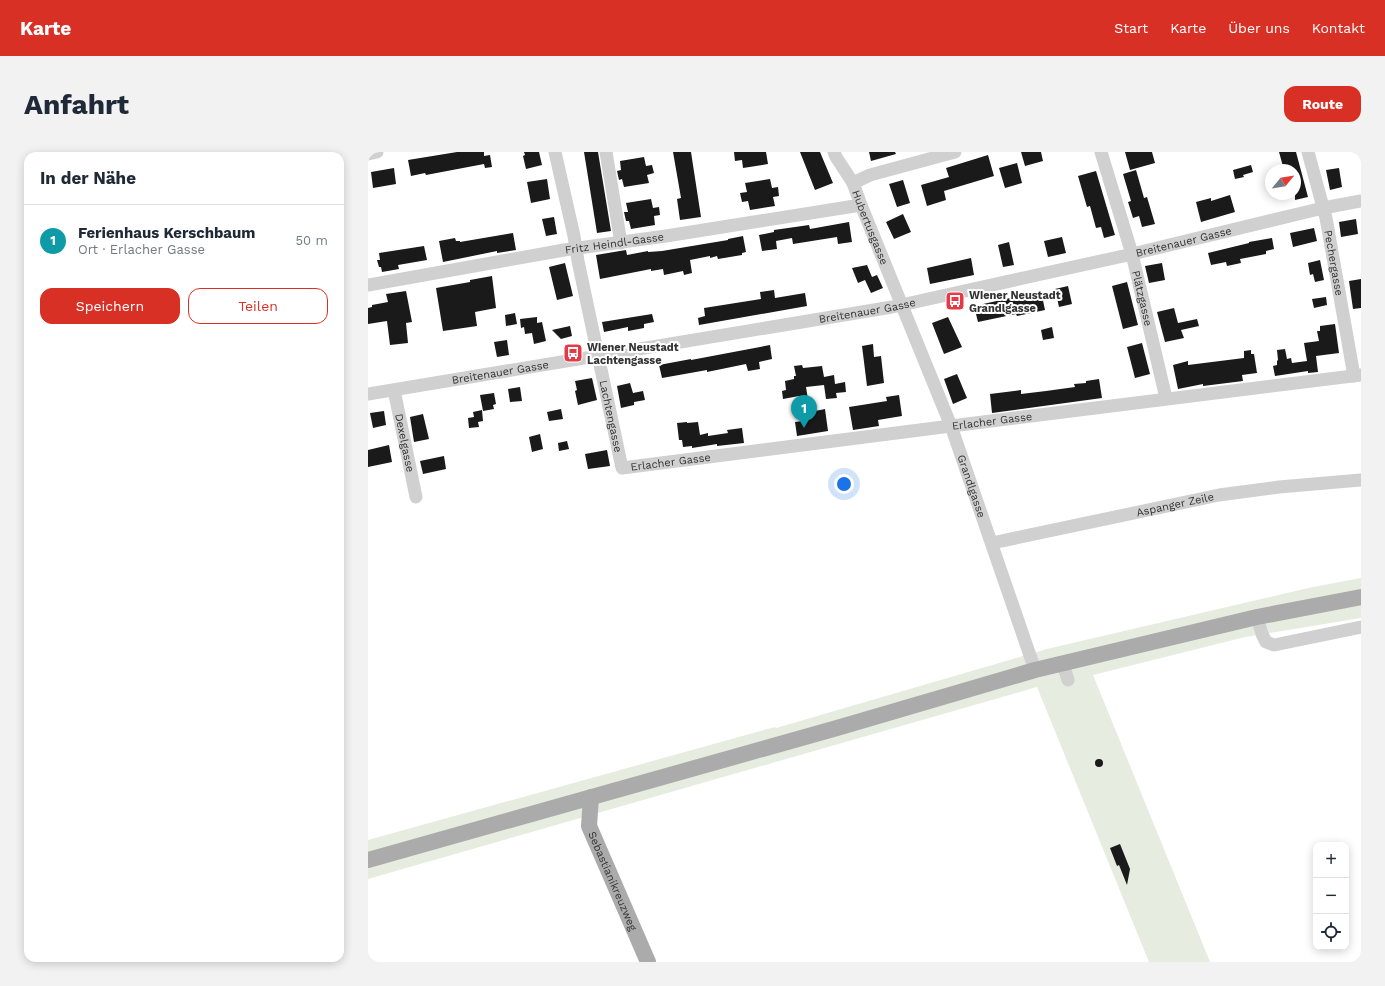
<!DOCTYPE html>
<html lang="de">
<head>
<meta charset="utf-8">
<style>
  :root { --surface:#fff; --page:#f2f2f3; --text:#1f2937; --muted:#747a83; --line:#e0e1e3; --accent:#d93025 }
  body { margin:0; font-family:"Work Sans",sans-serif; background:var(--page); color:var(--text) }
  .controls { position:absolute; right:12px; bottom:12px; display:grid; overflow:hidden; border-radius:8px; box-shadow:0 2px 10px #0003 }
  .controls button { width:36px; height:36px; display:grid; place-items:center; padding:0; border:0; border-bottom:1px solid var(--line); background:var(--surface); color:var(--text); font:20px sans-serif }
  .compass { position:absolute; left:897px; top:12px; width:36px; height:36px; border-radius:50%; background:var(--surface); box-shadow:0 2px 10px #0003; rotate:60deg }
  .you { position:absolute; left:476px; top:332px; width:14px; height:14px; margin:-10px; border:3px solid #fff; border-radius:50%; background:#1a73e8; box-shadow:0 0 0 6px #1a73e833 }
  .badge { display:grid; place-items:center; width:26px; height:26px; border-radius:50%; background:var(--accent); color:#fff; font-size:13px; font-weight:700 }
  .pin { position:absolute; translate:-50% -33px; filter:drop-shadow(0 1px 2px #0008) }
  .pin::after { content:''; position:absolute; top:21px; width:14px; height:12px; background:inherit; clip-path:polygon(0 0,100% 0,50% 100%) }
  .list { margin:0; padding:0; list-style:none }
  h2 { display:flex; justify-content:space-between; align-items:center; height:52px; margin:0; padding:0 16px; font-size:17px }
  h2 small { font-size:13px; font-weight:400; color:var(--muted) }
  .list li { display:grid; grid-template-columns:26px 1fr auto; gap:12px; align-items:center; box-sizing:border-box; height:72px; padding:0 16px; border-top:1px solid var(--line) }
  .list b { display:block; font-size:15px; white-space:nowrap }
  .list p { margin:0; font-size:13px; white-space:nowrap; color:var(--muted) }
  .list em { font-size:13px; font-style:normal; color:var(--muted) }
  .actions { display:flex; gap:8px; padding:12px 16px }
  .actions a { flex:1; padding:9px 0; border:1px solid var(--accent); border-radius:12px; text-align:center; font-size:14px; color:var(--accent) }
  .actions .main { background:var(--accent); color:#fff }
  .icon { flex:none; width:22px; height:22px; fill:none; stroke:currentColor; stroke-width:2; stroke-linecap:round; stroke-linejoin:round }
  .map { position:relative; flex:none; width:993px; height:810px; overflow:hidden; border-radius:12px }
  header { display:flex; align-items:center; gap:24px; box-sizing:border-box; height:56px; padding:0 20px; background:var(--accent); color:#fff }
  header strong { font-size:19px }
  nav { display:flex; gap:22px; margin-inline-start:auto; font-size:14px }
  .intro { display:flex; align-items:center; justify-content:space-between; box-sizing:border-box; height:96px; padding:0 24px }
  h1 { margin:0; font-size:28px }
  .button { padding:10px 18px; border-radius:12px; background:var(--accent); color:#fff; font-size:14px; font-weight:700 }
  main { display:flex; gap:24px; padding:0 24px }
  aside { flex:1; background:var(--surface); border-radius:12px; box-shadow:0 2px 10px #0003 }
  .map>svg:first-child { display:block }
</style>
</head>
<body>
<header>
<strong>Karte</strong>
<nav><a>Start</a><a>Karte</a><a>Über uns</a><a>Kontakt</a></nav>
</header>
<div class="intro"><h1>Anfahrt</h1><a class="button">Route</a></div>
<main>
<aside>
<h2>In der Nähe<small></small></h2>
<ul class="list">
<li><span class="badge" style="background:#0f9aa8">1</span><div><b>Ferienhaus Kerschbaum</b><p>Ort · Erlacher Gasse</p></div><em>50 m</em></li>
</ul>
<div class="actions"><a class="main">Speichern</a><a>Teilen</a></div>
</aside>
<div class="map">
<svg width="993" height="810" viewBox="0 0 993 810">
  <rect width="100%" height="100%" fill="#fff"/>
  <!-- green -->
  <path fill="#e6ecdf" d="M 993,426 L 993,466 L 877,485 L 725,523 L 842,810 L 781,810 L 669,535 L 0,727 L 0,688 L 407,575 L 408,576 L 679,497 L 945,435 Z"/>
  <!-- building -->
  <path fill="#1a1a1a" d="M 89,0 L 116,0 L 116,4 L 122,3 L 124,15 L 117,16 L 116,12 L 58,23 L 57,21 L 43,24 L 40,8 Z
    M 156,0 L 171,0 L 174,13 L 158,17 L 155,4 L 157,3 Z
    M 216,0 L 230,0 L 243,79 L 229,81 Z
    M 305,0 L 323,0 L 333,65 L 312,68 L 309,47 L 313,46 Z
    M 366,0 L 398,0 L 400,12 L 375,16 L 374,8 L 367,9 Z
    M 432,0 L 452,0 L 465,31 L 447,38 Z
    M 501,0 L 527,0 L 528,2 L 503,9 Z
    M 653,0 L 673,0 L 675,9 L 657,14 Z
    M 757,0 L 784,0 L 787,11 L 762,18 Z
    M 911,0 L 928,0 L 940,45 L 927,48 L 927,18 L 916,18 Z
    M 620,3 L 626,24 L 576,39 L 578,48 L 559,54 L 553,33 L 581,25 L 578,16 Z
    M 276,5 L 278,14 L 284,13 L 286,21 L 279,23 L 281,31 L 256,35 L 254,27 L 251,28 L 249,19 L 253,18 L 252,9 Z
    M 649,11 L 654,31 L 637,36 L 631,16 Z
    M 883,13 L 885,20 L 875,23 L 876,25 L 867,27 L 865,18 Z
    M 26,16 L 28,32 L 5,36 L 3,20 Z
    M 971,16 L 974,35 L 962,38 L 958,18 Z
    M 768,18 L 776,46 L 779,45 L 787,72 L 774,75 L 771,64 L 765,66 L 760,50 L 763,49 L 755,22 Z
    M 728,19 L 747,83 L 736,86 L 733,75 L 728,76 L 722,54 L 719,55 L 710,24 Z
    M 179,27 L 182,47 L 163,51 L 159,30 Z
    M 402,27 L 404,36 L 410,35 L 411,44 L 405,45 L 407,54 L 382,58 L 380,49 L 374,50 L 372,41 L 379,40 L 377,31 Z
    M 535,28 L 542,51 L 529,55 L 521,32 Z
    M 862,43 L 867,60 L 833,70 L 828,50 L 843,46 L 843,49 Z
    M 283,47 L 285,56 L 291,55 L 292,63 L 286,64 L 287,73 L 263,77 L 261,69 L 258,69 L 256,60 L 260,60 L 258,51 Z
    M 535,62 L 543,80 L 526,87 L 518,70 Z
    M 186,65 L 189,82 L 178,84 L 174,67 Z
    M 988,67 L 990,82 L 973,85 L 971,70 Z
    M 481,70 L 484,90 L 470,92 L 469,85 L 425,92 L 424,86 L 408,89 L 409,97 L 394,99 L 391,83 L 406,80 L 406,78 L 441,73 L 442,77 Z
    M 946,76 L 949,89 L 925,95 L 922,81 Z
    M 145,81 L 148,98 L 129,101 L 129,99 L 75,110 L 71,89 L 87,86 L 88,89 L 92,89 L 92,90 Z
    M 375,84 L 378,100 L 374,101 L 374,103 L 350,107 L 349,104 L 342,106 L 342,104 L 322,108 L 324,121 L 316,123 L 315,119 L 296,123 L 295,117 L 283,119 L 283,117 L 232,127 L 228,103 L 258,98 L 259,103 L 280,99 L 280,100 L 294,99 L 360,88 L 360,87 Z
    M 694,85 L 698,101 L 680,105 L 676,89 Z
    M 904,86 L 906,97 L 898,99 L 898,102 L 872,107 L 873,111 L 859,114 L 858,110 L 843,113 L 840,101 L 881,91 L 881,90 Z
    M 641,90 L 646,113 L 635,115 L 630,93 Z
    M 56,94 L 59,108 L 30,113 L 31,117 L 14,120 L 13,115 L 11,115 L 9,108 L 12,108 L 11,101 Z
    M 603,106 L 606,123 L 562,132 L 559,116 Z
    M 952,108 L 956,128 L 947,130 L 945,122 L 942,123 L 940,111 Z
    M 197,111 L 205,144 L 189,148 L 181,115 Z
    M 794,111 L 797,128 L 781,131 L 777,114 Z
    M 499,113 L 504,125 L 509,123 L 515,136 L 503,141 L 497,128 L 490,131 L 484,116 Z
    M 124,124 L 128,156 L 107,160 L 109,174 L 75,179 L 68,136 L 102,130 L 102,128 Z
    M 993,127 L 993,156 L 985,157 L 981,129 Z
    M 759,130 L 770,173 L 755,177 L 744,134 Z
    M 700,134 L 704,152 L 691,155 L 687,137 Z
    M 406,138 L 407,146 L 437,141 L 439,154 L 331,173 L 330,166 L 337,164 L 336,156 L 393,147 L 392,140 Z
    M 38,139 L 44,170 L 38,171 L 40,191 L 22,193 L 19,169 L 0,172 L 0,156 L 4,155 L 4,153 L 20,150 L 18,142 Z
    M 673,139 L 677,158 L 649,164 L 648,162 L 610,170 L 606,154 Z
    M 958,145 L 959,153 L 946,156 L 944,147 Z
    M 806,156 L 810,171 L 829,167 L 831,174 L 813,178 L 816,186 L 797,190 L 789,160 Z
    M 147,161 L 149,172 L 138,174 L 137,163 Z
    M 284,162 L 286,170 L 276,172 L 276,176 L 260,179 L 260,175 L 236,180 L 234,170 Z
    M 169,165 L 169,171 L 174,170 L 178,189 L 166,192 L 164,181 L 157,182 L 156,175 L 153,176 L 152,167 Z
    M 580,165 L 594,195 L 576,202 L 564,171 Z
    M 967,172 L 971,201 L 948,204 L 950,220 L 940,221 L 940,219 L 907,224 L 905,214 L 909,213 L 909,209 L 910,208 L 909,198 L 917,197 L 919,207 L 923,206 L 924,211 L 939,209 L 936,191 L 951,189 L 949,179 L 952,179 L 952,174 Z
    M 202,174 L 204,184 L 193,187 L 184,178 Z
    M 684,175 L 686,186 L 675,188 L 673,178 Z
    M 139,188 L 141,203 L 129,205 L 126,190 Z
    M 774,191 L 782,222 L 767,226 L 759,195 Z
    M 505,192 L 506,205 L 513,204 L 516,231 L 499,234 L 494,194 Z
    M 402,193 L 404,207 L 391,210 L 392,217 L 380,219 L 378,212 L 339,220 L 339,218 L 294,226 L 291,213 L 323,207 L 323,208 Z
    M 883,198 L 883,202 L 886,202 L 889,221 L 874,223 L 875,229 L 835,234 L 835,232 L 810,237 L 805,213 L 820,209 L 820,213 L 876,206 L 876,199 Z
    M 434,213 L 435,216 L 454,214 L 456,225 L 466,223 L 467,232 L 477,230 L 478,240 L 468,241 L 469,246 L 458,247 L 456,233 L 438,235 L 442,260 L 457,257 L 460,279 L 429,284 L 427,270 L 435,269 L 431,244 L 415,247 L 414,239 L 418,238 L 417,229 L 426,227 L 426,224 L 428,224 L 426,214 Z
    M 589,222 L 599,246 L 585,252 L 576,227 Z
    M 224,226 L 229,248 L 210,253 L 207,239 L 209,238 L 207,229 Z
    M 731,227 L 734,246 L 624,261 L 622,242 L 653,238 L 653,242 L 678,239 L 707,235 L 706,232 L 718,231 L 718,229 Z
    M 262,231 L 265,241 L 275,239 L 277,248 L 266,250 L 266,253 L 253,256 L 249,234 Z
    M 152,235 L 154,249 L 142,250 L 140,237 Z
    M 126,241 L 128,252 L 125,253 L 126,257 L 115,259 L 112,243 Z
    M 531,243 L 534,264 L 510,268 L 511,274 L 485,278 L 481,255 L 519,249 L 518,245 Z
    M 193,257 L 195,267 L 181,269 L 179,260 Z
    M 114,258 L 115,269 L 110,270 L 111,275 L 101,276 L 100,266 L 106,265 L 105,260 Z
    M 16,259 L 18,273 L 5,276 L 2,261 Z
    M 55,262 L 61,287 L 46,290 L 42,265 Z
    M 319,270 L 319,271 L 330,270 L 332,283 L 340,281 L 340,284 L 360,281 L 359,278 L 374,276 L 376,291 L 349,294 L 349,292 L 324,296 L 324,294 L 315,295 L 314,288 L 311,288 L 309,271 Z
    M 172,282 L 175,297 L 164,300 L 161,285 Z
    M 199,289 L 201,297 L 191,299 L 190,291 Z
    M 21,293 L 24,310 L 0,315 L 0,298 Z
    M 239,298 L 242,314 L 220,317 L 217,302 Z
    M 76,304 L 78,317 L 55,322 L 52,309 Z
    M727 611a4 4 0 1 1 8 0a4 4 0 1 1-8 0Z
    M 752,692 L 762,717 L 759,733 L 751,713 L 749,714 L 742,696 Z"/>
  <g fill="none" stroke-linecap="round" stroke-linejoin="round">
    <!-- minor -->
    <g stroke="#d0d0d0" stroke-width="13">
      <path id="s1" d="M 187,0 L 206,84 L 210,109 L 254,316 L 583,274 L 993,223"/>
      <path d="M 238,0 L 253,91"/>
      <path id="s2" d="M 466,0 L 468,5 L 485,31 L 493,53 L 583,274 L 667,518"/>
      <path id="s3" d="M 733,0 L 764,102 L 798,246"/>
      <path id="s4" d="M 940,0 L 958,66 L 986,224"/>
      <path d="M 0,2 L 9,0"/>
      <path d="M 485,31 L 502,23 L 587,0"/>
      <path id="s5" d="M 0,133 L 196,98 L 298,84 L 493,53"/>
      <path id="s6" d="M 26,238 L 48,345"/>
      <path id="s7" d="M 0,242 L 524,155 L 760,103 L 955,56 L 993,49"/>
      <path id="s8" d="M 624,391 L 851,343 L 911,335 L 993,328"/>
      <path d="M 889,465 L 894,482 L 898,490 L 906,493 L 993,475"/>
      <path d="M 695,512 L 700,528"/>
    </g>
    <!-- major -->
    <g stroke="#ababab" stroke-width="16">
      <path id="s9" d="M 223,645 L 221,674 L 280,810"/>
      <path d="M 0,708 L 469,576 L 667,518 L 889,465 L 993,445"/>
    </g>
  </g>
  <!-- icons -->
  <defs>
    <g id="bus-square" transform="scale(1)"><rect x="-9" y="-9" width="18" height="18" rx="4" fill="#e63946" stroke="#fff"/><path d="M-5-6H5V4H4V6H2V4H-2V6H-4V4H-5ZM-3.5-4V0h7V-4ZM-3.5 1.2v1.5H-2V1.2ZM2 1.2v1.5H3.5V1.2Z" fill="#fff"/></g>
  </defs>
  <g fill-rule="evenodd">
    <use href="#bus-square" x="587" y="149"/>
    <use href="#bus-square" x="205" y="201"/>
  </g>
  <g text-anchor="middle" stroke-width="4" stroke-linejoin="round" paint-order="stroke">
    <!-- street labels -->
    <g font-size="11" fill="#333" stroke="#fff">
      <text dy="4" stroke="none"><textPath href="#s2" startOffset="84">Hubertusgasse</textPath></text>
      <text dy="4" stroke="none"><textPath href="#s7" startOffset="830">Breitenauer Gasse</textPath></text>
      <text dy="4" stroke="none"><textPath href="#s5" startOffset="250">Fritz Heindl-Gasse</textPath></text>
      <text dy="4" stroke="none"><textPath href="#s4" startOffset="114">Pechergasse</textPath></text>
      <text dy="4" stroke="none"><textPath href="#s3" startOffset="152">Plätzgasse</textPath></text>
      <text dy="4" stroke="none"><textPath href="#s7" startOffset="506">Breitenauer Gasse</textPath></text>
      <text dy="4" stroke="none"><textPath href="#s7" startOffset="134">Breitenauer Gasse</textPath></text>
      <text dy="4" stroke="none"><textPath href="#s1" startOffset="270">Lachtengasse</textPath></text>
      <text dy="4" stroke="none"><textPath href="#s1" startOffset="696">Erlacher Gasse</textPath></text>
      <text dy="4" stroke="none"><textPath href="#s6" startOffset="54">Dexelgasse</textPath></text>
      <text dy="4" stroke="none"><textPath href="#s1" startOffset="372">Erlacher Gasse</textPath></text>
      <text dy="4" stroke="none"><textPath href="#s2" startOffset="362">Grandlgasse</textPath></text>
      <text dy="4" stroke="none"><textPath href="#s8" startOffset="187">Aspanger Zeile</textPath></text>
      <text dy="4" stroke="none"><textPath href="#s9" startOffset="89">Sebastianikreuzweg</textPath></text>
    </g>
    <!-- poi labels -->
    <g font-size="11" font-weight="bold" fill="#333" stroke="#fff" text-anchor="start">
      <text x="601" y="147">Wiener Neustadt<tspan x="601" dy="13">Grandlgasse</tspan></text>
      <text x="219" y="199">Wiener Neustadt<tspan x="219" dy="13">Lachtengasse</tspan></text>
    </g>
  </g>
</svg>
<div class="controls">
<button>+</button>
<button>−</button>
<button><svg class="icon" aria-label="locate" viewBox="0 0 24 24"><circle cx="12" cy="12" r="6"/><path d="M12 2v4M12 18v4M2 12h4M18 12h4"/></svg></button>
</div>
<svg class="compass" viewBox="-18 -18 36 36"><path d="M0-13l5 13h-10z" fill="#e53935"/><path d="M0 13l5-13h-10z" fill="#747a83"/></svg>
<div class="you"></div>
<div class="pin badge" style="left:436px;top:276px;background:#0f9aa8">1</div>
</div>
</main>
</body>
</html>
